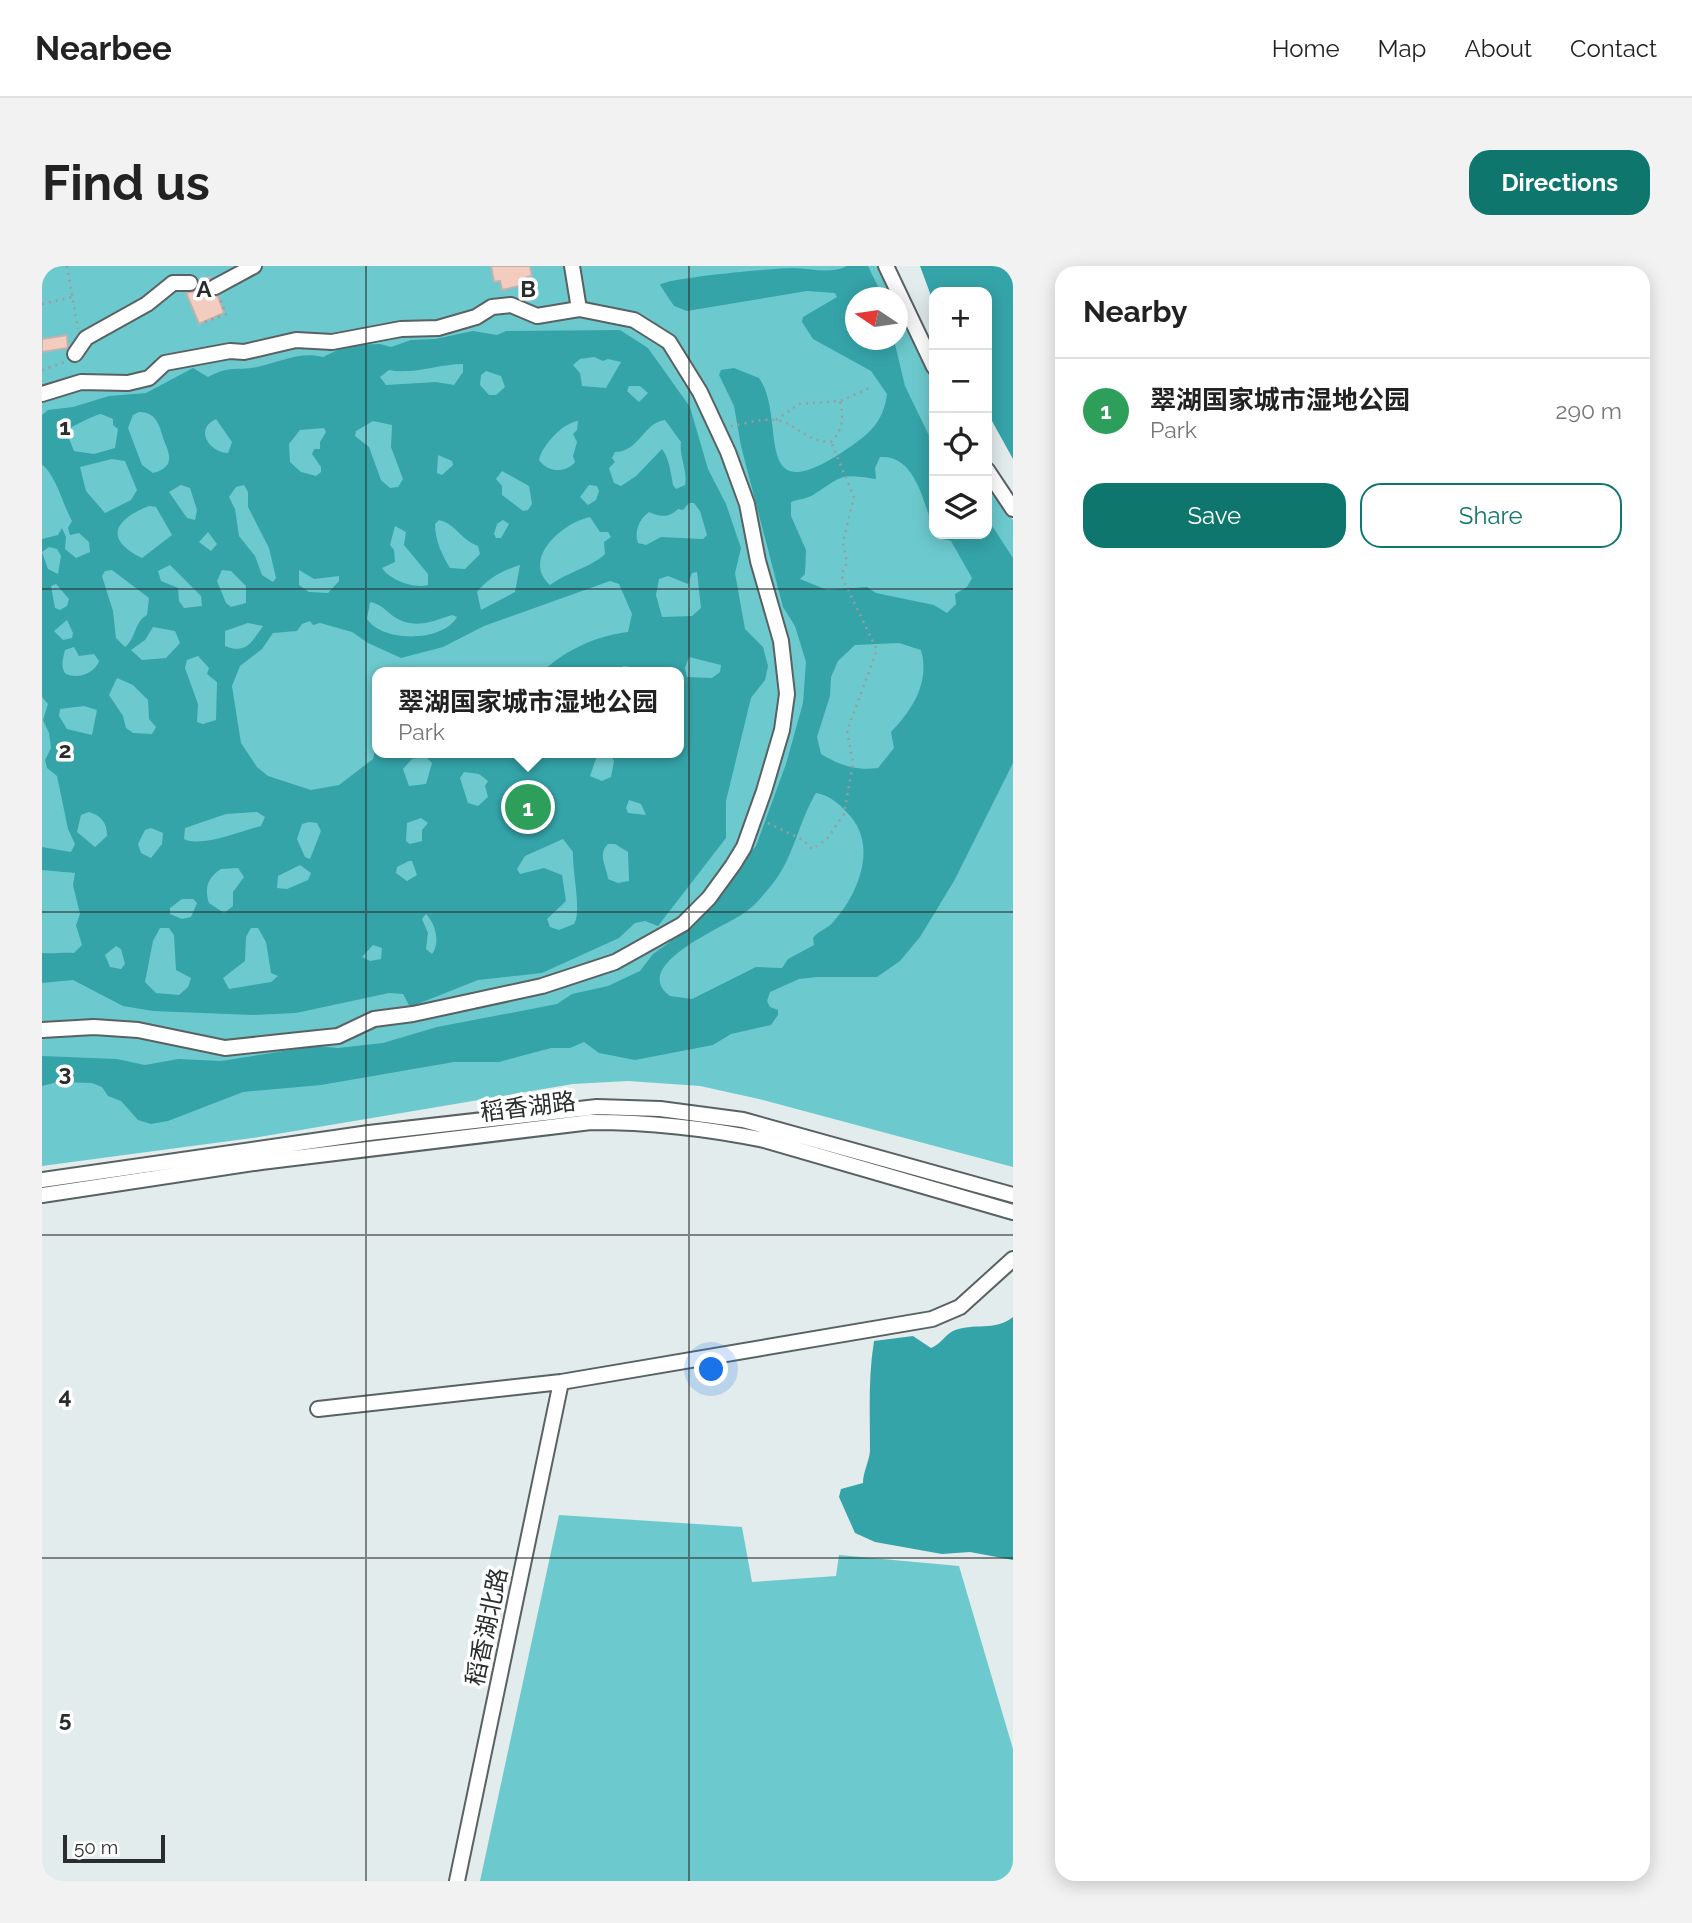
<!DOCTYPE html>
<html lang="en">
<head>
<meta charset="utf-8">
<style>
  :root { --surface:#fff; --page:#f2f2f2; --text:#222; --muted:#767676; --line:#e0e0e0; --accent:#0f766e }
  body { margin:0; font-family:Raleway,"Noto Sans SC",sans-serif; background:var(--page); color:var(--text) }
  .controls { position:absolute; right:21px; top:21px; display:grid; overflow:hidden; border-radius:14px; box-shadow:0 4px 18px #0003 }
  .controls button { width:63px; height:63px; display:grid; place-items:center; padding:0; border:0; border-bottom:2px solid var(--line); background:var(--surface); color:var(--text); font:35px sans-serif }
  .compass { position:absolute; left:803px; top:21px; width:63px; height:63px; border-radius:50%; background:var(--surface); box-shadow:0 4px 18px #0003; rotate:283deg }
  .scale { position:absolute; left:21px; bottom:18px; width:102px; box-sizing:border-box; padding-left:7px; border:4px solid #2a2d2d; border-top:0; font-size:19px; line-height:24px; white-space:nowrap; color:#2a2d2d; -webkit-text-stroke:5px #fff; paint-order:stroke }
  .you { position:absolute; left:670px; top:1104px; width:24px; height:24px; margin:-18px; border:5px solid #fff; border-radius:50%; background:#1a73e8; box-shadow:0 0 0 10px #1a73e833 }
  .badge { display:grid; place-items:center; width:46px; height:46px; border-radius:50%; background:var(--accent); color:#fff; font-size:23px; font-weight:700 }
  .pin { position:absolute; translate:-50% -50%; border:4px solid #fff; box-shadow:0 2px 7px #0006 }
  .popup { position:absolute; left:330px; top:401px; width:312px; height:91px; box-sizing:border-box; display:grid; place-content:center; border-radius:14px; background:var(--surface); filter:drop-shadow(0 2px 5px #0005); font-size:23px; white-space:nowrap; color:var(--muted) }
  .popup b { font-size:26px; color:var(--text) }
  .popup::after { content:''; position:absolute; left:50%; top:100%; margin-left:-14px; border:14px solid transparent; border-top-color:var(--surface) }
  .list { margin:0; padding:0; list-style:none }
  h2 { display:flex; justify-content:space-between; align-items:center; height:91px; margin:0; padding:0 28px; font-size:30px }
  h2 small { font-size:23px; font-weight:400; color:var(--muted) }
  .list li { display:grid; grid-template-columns:46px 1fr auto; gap:21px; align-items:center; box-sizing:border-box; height:105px; padding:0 28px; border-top:2px solid var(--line) }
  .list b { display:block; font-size:26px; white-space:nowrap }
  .list p { margin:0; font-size:23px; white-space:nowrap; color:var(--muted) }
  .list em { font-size:23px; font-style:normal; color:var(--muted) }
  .actions { display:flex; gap:14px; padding:21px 28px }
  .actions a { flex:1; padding:16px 0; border:2px solid var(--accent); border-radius:21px; text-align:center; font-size:24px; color:var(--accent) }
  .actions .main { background:var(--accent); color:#fff }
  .icon { flex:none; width:38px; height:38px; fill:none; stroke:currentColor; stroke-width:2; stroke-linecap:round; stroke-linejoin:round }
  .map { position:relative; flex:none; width:971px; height:1615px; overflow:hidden; border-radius:21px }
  header { display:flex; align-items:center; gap:42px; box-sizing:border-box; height:98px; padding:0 35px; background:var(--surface); border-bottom:2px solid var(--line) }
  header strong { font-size:33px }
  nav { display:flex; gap:38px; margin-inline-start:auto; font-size:24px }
  .intro { display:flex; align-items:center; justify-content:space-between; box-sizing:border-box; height:168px; padding:0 42px }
  h1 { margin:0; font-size:49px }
  .button { padding:18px 32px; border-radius:21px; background:var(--accent); color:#fff; font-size:24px; font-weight:700 }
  main { display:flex; gap:42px; padding:0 42px }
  aside { flex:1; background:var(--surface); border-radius:21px; box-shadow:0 4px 18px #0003 }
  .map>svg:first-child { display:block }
</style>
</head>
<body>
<header>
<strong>Nearbee</strong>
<nav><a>Home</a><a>Map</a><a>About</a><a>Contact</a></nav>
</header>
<div class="intro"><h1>Find us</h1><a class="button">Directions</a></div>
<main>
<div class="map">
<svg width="971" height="1615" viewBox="0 0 971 1615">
  <rect width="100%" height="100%" fill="#e2ecec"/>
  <!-- green -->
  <path fill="#6ccace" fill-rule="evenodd" d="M 0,0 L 836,0 L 852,31 L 814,32 L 814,74 L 856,74 L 856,39 L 892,117 L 892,268 L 945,268 L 945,217 L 971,254 L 971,901 L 717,833 L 658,820 L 586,815 L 531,818 L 217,871 L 0,900 ZM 336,406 L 636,406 L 636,487 L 336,487 Z
    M 517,1249 L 700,1261 L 710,1316 L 794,1310 L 797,1289 L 917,1300 L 971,1483 L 971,1615 L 438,1615 Z"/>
  <!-- water -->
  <path fill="#35a4a9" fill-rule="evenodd" d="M 805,0 L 826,0 L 841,31 L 814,32 L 814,74 L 852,74 L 863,120 L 892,180 L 892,268 L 945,268 L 945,252 L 971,292 L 971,497 L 912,615 L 878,671 L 858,695 L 835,711 L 775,711 L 757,713 L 728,726 L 725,735 L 728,741 L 736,744 L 736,749 L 729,759 L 689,768 L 671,779 L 593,794 L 557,787 L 542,776 L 528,782 L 509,782 L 457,796 L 412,796 L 279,819 L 201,826 L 126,855 L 109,858 L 96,854 L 79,835 L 66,830 L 60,821 L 50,817 L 16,816 L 0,820 L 0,790 L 75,793 L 103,799 L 136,793 L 179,795 L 274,780 L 296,782 L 341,777 L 395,761 L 515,738 L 530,728 L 566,720 L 598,705 L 611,688 L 628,676 L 714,580 L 744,498 L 761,437 L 764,396 L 753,360 L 741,341 L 699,180 L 692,140 L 677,109 L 679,104 L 692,102 L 717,112 C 746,153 707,248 802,185 C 826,169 841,158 845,128 L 829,105 L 771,73 L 760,56 L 761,51 L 795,31 L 793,27 L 765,25 L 645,45 L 632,40 L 618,19 C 624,12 733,2 751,2 C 769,2 788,9 805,0 ZM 838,191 C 876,188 883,244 894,271 L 909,275 L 930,312 L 925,321 L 913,328 L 914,338 L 905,347 L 892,339 L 834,327 L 825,321 L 785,324 L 758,313 L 763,308 L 764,284 L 749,250 L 749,236 C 756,233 765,233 771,229 C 801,210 796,207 834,213 L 833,202 ZM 857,377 L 879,384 C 888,416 871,443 849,466 L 852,482 L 836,502 C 814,505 797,499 779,488 L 775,471 L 788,430 L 789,411 L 796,395 L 813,379 ZM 774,527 C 788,529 800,540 809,551 C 835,582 816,628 792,655 C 786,663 777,664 771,672 L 772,679 L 746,693 L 740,702 L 714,701 L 650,733 L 628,730 C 586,699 685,660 702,647 C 714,639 723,627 732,616 C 752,590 757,555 774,527 Z
    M 878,0 L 971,0 L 971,193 L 945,146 L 945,26 L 892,26 L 892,38 Z
    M 578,64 L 606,82 L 648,141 L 666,203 L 684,238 L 699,282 L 693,307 L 703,363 L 721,381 L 726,400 L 723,414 L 709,432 L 684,535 L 684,572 L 616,660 L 603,655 L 593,657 L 577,672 L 500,707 L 436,714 L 368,741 L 361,728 L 347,727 L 254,747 L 210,749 L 111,745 L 81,740 L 31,714 L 0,717 L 0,687 C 12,688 21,686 32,687 L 40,679 L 34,659 L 38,648 L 31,619 L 33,607 L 0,604 L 0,581 L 29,586 L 33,578 L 26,563 L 15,510 L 5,502 L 3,494 L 9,482 L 7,467 L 1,454 L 6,438 L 0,431 L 0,273 L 16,269 L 20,262 L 24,271 L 23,283 L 34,292 L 48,286 L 47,276 L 37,267 L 28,269 L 26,262 L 30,255 C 22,241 13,207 0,199 L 0,149 L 6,144 L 31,141 L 67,130 L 104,127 L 151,102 L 166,111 C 188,99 194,105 215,101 C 238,96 258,85 281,91 L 306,79 L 338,78 L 349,81 L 369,74 L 393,73 L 431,65 L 455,69 L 464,65 ZM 552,91 L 561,95 L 566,93 L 579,96 L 564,122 L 540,120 L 538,107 L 531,99 L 538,93 ZM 421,98 L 421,106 L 412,119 L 394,116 L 344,119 L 338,111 L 347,104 C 371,109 396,98 421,98 ZM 444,105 L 459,110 L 463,121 L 454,129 L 447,129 L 438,119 L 439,109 ZM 587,120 L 598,120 L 606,127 L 597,136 L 585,125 ZM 97,146 C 117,146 118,164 123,177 C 129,191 131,202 111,207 L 100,199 L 86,162 L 91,149 ZM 59,148 L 71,153 L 71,159 L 76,163 L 73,182 L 52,188 L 32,185 L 24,165 C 28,161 53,149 59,148 ZM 174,153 L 190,176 L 186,187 C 167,186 152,163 174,153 ZM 623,154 L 639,176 C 637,191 646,205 643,219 L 634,223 L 631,219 C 629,208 627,191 620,183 L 594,210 L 579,220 L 572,217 L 567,202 L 573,196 L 570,192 L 573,186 C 597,186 601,157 623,154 ZM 331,155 L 350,159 L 349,181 L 361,213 L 356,221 L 348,222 L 339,214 L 327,181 L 313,170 L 314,165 ZM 536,155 L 535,164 L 531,168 L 535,176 L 531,190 L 533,196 C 523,208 505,206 497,194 C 500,180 520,157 536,155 ZM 282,162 L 284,166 L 278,176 L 278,183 L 272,183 L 270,188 L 279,201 L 279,206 L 274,210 L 259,206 L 248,196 L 247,178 L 258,164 ZM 396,189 L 410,195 L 411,199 L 400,209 L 395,207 ZM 70,193 L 83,195 L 95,224 L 89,234 L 63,247 L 44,225 L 38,201 ZM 460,205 L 487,220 L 490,238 L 486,244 L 481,245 L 460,229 L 460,220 L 454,213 ZM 139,219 L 148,222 L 155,244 L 153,254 L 145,252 L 127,226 ZM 202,219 L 206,226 L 206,241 L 227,282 L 234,312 L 231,316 L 220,309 L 213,290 L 197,270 L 193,243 L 187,231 L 194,221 ZM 547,219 L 555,220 L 557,225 L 554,234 L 546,239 L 538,231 ZM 647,237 L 652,237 L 658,245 L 665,269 L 661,273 L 619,271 L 604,279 L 596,277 C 592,266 597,253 607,246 C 618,251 627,252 636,243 L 641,244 ZM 107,240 L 114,241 L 130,269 L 100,292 C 60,272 74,253 107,240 ZM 548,251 L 558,266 L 566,266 L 569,271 L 562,276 L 563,288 C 551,300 526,306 508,319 C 479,293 520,257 548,251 ZM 397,254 C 414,258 419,274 436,280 L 438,288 L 423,303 L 408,302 C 400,289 393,274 393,258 ZM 461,254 L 467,258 L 459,272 L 454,272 L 452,268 L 455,258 ZM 353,260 L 364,266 L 362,279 L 386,308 L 386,319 C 372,323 348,314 340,302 L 353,296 L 352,284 L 348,279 ZM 166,266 L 175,278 L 169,285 L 157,276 ZM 7,281 L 15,283 L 19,290 L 16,308 L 6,303 L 0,286 ZM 128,299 L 159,330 L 160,340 L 142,342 L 137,335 L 136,322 L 119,315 L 116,305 ZM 478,299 L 473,326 L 439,344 L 435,326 C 446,312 461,304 478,299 ZM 70,304 L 107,332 L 105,349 C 92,356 94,373 83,381 L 74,372 L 71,345 L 60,310 L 63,305 ZM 180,304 L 189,305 L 204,320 L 204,337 L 189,341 L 184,337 L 175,315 ZM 257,304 L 272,313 L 297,310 L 297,315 L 286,327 L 267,326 L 257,319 ZM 655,306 L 659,342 L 650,350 L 620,351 L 614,329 L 617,313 L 626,310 L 646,318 L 650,307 ZM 568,315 L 577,318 L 590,348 L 586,366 C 554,370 523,384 500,406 L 576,406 L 581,400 L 588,401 L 590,406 L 636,406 L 636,487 L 568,487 L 572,495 L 569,511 L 560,515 L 548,510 L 556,487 L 336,487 L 335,477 L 331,493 L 297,519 L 269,524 L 226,510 L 215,501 L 199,477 L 190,420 L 198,400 L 220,383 L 231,367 L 255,365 L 260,358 L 268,355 L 271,359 L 278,357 L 310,366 L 326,377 L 359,392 L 401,381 L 442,360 ZM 14,318 L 27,333 L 25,340 L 18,344 L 13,342 L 9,320 ZM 328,336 C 339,338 343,344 351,350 C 371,364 389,356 410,349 L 415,351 C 401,376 341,377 325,353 ZM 25,354 L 31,367 L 30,372 L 21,374 L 12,365 ZM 206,357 L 221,360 C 210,375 205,389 183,380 L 183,365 ZM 111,361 L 133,365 L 138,377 L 124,392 L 100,394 L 89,384 L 103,374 ZM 32,381 L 37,390 L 52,388 L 57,395 C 52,408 36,413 24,408 C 18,402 21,392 23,384 ZM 156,390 L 167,402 L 165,408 L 175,416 L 174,454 L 161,458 L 155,456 L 156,438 L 143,402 L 145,394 ZM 647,391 L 679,399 L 678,406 L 670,412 L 645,411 L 643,402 ZM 75,412 L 91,419 L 106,434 L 107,453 L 114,461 L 110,468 L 91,467 L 84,462 L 81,450 L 67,429 ZM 42,440 L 55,444 L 50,469 L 25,463 L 17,450 L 18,443 ZM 383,490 L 390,497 L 384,518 L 367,520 L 361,503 L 370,493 ZM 422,506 L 437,508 L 446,515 L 443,520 L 446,531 L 436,540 L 426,537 L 418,512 ZM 587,534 L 599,538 L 604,549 L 586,547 L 584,542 ZM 47,546 C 60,550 65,557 65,570 L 53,581 L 35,566 L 39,549 ZM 215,546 L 223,551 L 219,560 C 199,565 159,582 142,573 L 143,562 L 184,548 ZM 379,552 L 386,557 L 380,564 L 380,575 L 368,578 L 364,575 L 365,557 ZM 267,556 L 275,557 L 279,565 L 268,593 L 263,591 L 255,573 L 260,558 ZM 109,562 L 121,567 L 120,578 L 109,592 L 99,587 L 96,578 L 103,564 ZM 521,573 L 531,586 C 530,605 540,646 532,658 L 517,664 L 508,661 L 505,653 L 524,635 L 520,609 L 502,602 L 478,608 L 475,603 L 483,590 ZM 566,578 L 573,578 L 586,586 L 587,615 L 576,617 L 566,613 C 565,601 555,589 566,578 ZM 367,595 L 370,595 L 375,609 L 365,615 L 354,607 L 355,601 ZM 258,599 L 269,607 L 266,614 L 245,623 L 235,622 L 236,610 ZM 196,602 L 202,611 L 191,626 L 191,640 L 182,647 L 167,637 C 162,622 166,611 179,603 ZM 140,633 L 151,633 L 155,637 L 149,651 L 140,653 L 128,648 L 128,642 ZM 384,648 C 393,657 399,677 390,688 L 384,683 L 386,667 L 380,653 ZM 118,662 L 127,662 L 132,669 L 134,704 L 149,712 L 146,721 L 137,729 L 114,727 L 103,716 L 111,675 ZM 209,662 L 216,662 L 224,676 L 229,707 L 236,710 L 229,716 L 187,723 L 181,712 L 203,695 L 204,671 ZM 331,679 L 340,682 L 339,693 L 328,695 L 320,691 ZM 74,680 L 79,683 L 83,698 L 79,703 L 68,701 L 63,689 Z
    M 971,1051 L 971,1294 L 928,1286 L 900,1288 L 833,1276 L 813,1267 L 797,1231 L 799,1223 L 821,1217 C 821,1206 827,1196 828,1185 C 828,1148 826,1112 832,1075 L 871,1070 L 889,1082 C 899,1078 903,1069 911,1065 C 931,1056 953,1066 971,1051 Z"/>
  <!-- building -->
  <path fill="#f3cbbf" stroke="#bbb3b0" stroke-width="2" d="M 449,0 L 488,0 L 490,10 L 485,11 L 486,18 L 460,24 L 458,15 L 452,16 Z
    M 168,11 L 164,25 L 176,30 L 182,47 L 157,58 L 144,27 L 153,25 L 157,15 Z
    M 25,69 L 26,82 L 0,86 L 0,73 Z"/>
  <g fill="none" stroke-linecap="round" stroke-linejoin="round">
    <!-- minor casing -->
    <g stroke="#596162" stroke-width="18">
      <path id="minor" d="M 530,0 L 537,43
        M 844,0 L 892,101
        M 173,21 L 212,0
        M 33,88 L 44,72 L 105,38 L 131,17 L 148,17
        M 0,128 L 39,116 L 86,117 L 107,112 L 123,97 L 188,85 L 202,86 L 254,74 L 290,76 L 359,63 L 396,62 L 434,51 L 450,41 L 469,39 L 495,50 L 537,43 L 592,54 L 627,76 L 658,126 L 686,186 L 705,238 L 716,295 L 739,375 L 745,428 L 740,464 L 722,525 L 702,581 L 691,599 L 667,632 L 641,658 L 573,696 L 500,720 L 371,748 L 332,753 L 296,770 L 276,772 L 183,782 L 96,764 L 52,761 L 0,764
        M 945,204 L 971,243
        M 0,914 L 327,867 L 555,841 L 618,843 L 701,854 L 971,929
        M 0,929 L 219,896 L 549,856 C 608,856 664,862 722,874 L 971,946
        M 276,1143 L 519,1116 L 890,1053 L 918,1041 L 971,993
        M 415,1615 L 519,1116"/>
    </g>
    <!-- path -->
    <path stroke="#979e9e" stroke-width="2.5" stroke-dasharray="2 5" stroke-linecap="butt" d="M 25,0 L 36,63
      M 0,38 L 30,31
      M 163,56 L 184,48 L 178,33
      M 0,104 L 23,96
      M 734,154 L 757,138 L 798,135 L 828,122
      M 689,160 C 703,158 720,152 733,154 C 756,157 761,175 789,176 C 801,164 802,151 798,135
      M 726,557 L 761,574 L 770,583 L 785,573 L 802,548 L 811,497 L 805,465 L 835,384 L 799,309 L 805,297 L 801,276 L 812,231 L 789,176"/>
    <!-- minor -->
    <use href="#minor" stroke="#fff" stroke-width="14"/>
  </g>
  <!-- grid -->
  <path fill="none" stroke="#2a2d2d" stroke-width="2" stroke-opacity="0.55" d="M 324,0 L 324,1615M 647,0 L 647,1615M 0,323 L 971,323M 0,646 L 971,646M 0,969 L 971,969M 0,1292 L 971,1292"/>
  <g text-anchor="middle" stroke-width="7" stroke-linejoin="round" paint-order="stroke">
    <!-- street labels -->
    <g font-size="24" fill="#2a2d2d" stroke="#fff">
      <text transform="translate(486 841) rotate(-7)" y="8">稻香湖路</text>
      <text transform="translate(445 1361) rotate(-78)" y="8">稻香湖北路</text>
    </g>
  </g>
  <g font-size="23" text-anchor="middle" font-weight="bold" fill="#2a2d2d" stroke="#fff" stroke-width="7" stroke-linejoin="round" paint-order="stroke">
    <text x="162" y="31">A</text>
    <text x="486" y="31">B</text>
    <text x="23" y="169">1</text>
    <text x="23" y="492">2</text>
    <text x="23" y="815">3</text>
    <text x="23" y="1138">4</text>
    <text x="23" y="1461">5</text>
  </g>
</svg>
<div class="controls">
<button>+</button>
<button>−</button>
<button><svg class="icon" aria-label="locate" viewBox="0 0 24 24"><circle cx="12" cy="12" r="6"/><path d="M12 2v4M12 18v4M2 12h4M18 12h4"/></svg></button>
<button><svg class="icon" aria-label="layers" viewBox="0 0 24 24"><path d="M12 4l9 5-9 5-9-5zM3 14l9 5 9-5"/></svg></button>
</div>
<svg class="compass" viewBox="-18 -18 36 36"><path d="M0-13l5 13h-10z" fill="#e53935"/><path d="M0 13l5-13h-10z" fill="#767676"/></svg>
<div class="scale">50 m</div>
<div class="you"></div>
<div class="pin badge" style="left:486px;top:541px;background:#2e9e5b">1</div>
<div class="popup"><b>翠湖国家城市湿地公园</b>Park</div>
</div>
<aside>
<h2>Nearby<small></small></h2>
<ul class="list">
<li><span class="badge" style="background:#2e9e5b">1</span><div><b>翠湖国家城市湿地公园</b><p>Park</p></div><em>290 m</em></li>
</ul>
<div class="actions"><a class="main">Save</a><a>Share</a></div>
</aside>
</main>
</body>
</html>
